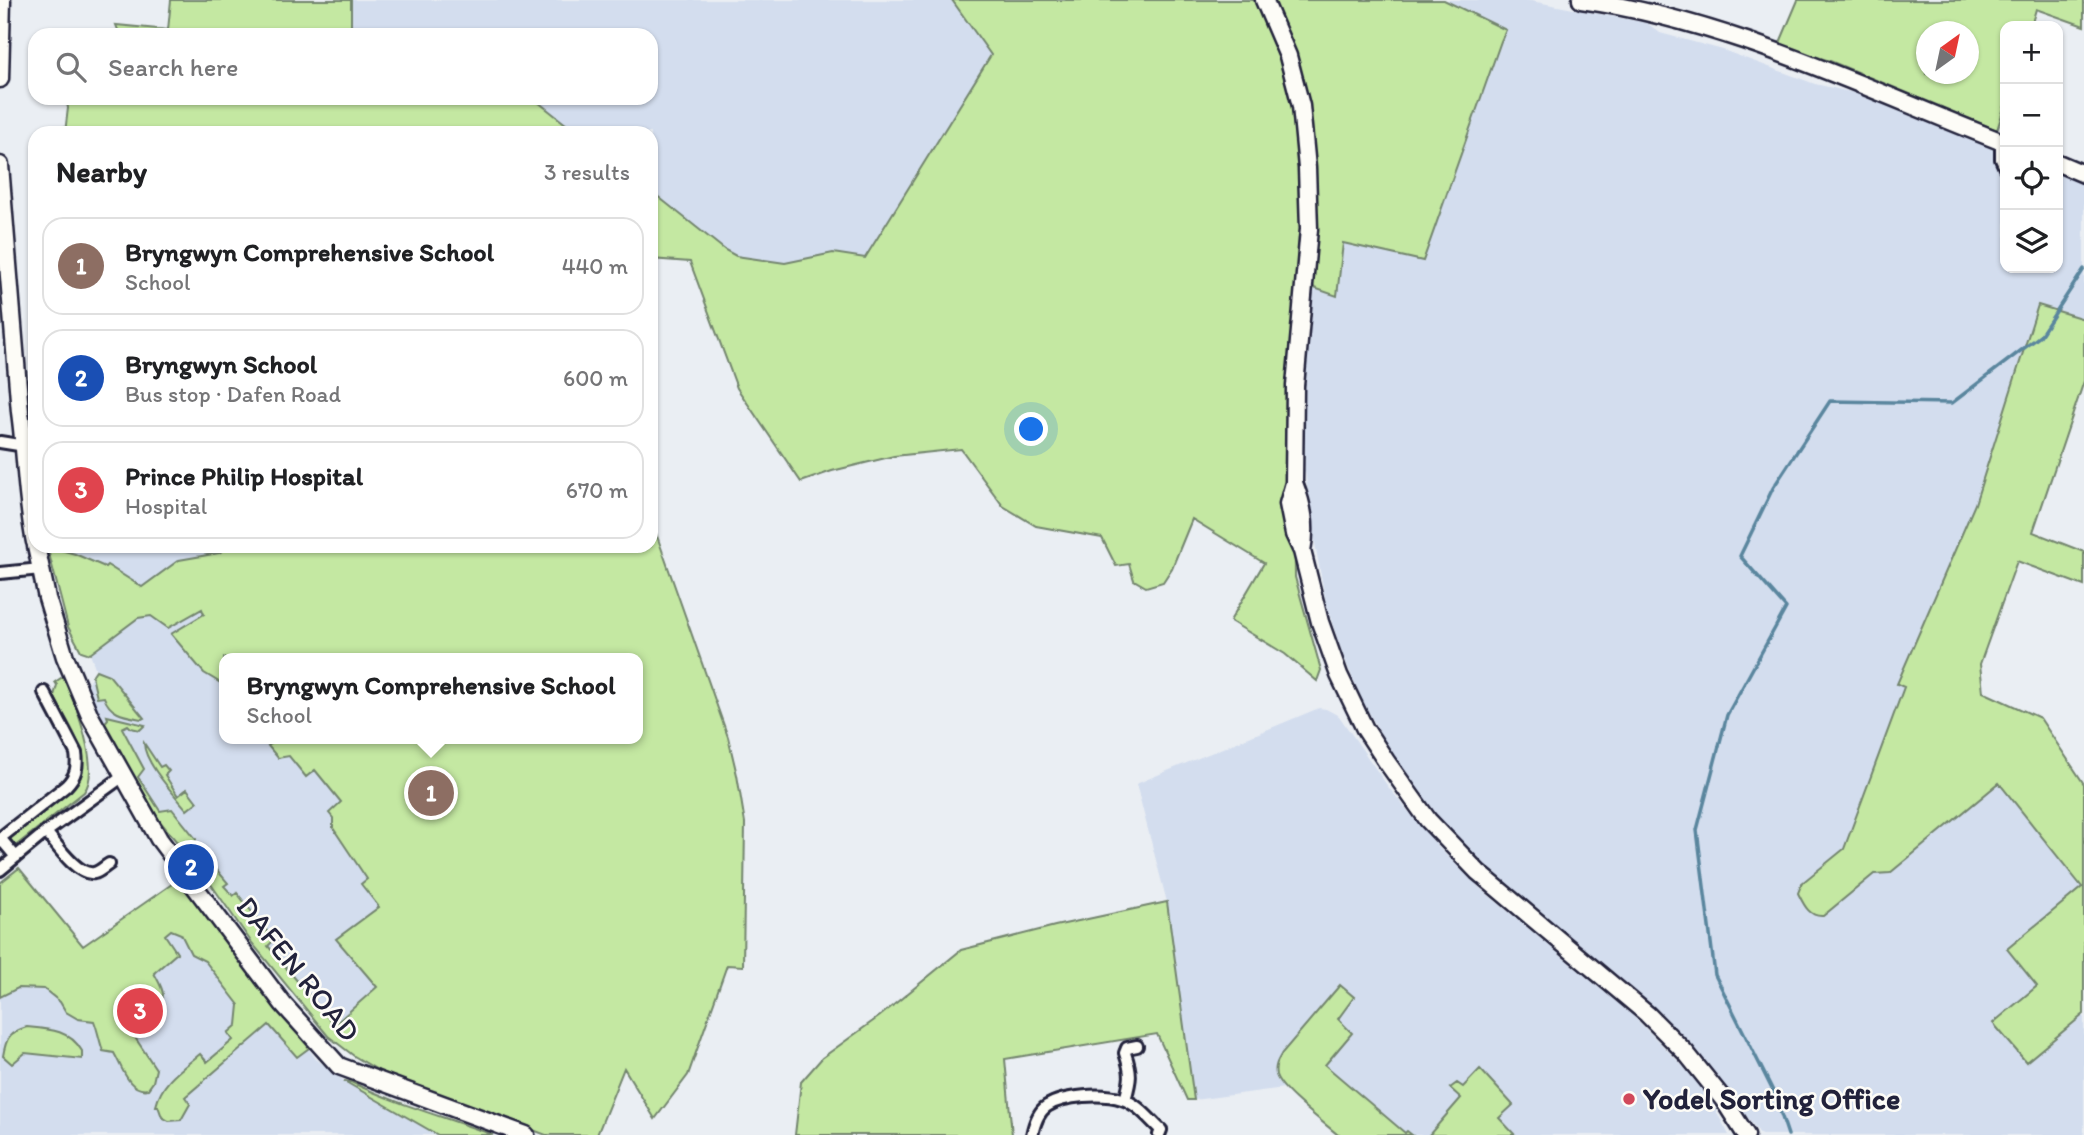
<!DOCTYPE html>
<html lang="en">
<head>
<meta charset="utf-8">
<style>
  :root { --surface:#fff; --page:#f6f6f6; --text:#202124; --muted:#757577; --line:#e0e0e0; --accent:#7c3aed }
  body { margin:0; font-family:Itim,sans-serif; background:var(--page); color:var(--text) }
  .controls { position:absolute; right:21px; top:21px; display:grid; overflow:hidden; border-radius:14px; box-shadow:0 2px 5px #0004 }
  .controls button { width:63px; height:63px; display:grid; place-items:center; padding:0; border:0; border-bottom:2px solid var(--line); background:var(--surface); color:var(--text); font:35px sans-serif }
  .compass { position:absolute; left:1916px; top:21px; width:63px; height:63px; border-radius:50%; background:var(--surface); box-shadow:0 2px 5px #0004; rotate:33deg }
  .you { position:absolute; left:1032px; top:430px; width:24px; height:24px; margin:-18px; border:5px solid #fff; border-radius:50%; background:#1a73e8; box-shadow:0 0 0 10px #1a73e833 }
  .badge { display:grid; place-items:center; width:46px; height:46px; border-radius:50%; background:var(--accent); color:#fff; font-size:23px; font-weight:700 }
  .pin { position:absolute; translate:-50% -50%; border:4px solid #fff; box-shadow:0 2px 7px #0006 }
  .popup { position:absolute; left:219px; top:653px; width:424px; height:91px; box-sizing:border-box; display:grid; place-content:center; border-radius:14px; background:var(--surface); filter:drop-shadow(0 2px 5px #0005); font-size:23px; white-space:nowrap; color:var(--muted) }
  .popup b { font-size:26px; color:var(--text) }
  .popup::after { content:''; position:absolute; left:50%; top:100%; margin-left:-14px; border:14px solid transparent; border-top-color:var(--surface) }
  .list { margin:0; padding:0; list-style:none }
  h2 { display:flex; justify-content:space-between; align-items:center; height:91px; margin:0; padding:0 28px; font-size:30px }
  h2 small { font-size:23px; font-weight:400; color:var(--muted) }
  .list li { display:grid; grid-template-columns:46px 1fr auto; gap:21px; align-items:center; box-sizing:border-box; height:98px; margin:0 14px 14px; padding:0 14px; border:2px solid var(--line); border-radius:21px }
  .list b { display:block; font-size:26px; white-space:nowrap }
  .list p { margin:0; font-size:23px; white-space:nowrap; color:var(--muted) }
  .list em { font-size:23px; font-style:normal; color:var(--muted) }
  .icon { flex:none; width:38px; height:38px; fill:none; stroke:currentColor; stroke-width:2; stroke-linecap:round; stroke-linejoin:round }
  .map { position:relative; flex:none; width:2084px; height:1135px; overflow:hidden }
  .search { position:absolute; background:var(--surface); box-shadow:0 2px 5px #0004; left:28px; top:28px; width:630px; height:77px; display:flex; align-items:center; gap:18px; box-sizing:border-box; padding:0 24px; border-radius:21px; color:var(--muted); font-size:26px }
  .panel { position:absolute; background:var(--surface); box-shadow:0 2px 5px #0004; left:28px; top:126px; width:630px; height:427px; border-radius:21px }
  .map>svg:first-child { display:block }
</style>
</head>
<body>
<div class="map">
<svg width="2084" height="1135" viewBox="0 0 2084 1135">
  <rect width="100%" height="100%" fill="#eaeef3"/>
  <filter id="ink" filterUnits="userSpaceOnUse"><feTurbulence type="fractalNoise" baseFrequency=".0143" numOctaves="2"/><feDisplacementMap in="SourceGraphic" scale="14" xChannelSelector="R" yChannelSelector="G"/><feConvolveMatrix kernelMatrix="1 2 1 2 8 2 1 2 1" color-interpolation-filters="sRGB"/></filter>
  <g filter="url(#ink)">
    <!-- built -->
    <path fill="#d3ddee" d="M 351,0 L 1015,0 L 1014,15 L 958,109 L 833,309 L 725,250 L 651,191 L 651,133 L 577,133 L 533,98 L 651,98 L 651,35 L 351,35 Z
      M 1274,0 L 1526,0 L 1647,23 L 1660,33 L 1723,50 L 1815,84 L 1864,95 L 1995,146 L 1997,162 L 2005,175 L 2005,268 L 2058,268 L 2058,171 L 2084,181 L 2084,319 L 2038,306 L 1975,504 L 1897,684 L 1904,687 L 1844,849 L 1802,883 L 1823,916 L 1874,874 L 1890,873 L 1999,783 L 2083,887 L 2007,948 L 2038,986 L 2026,1062 L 2084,1014 L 2084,1135 L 1761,1135 L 1719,1080 L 1665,1019 L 1610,970 L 1486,870 L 1424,802 L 1392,755 L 1361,698 L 1341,650 L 1326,603 L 1313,533 L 1305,470 L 1304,356 Z
      M 47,546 L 636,546 L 224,658 L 224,739 L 638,739 L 727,964 L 688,1075 L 590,1051 L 353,1053 L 328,1036 L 252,943 L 208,880 L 154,814 L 88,698 L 86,686 L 96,670 L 90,654 L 81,651 L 68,627 Z
      M 1319,708 L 1326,709 L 1339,716 L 1389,788 L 1440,849 L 1480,888 L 1633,1016 L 1680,1063 L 1707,1094 L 1729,1135 L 1384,1135 L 1393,1123 L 1325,1065 L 1282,1053 L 1276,1064 L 1276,1075 L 1284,1088 L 1194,1100 L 1167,902 L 1136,784 Z
      M 192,896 L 316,1059 L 344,1081 L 438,1135 L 0,1135 L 0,959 L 91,974 Z"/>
    <!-- green -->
    <path fill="#c4e8a2" stroke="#73856e" stroke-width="2" fill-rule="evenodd" d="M 171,0 L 351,0 L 351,35 L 120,35 L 116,25 L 168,30 Z
      M 952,0 L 1444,0 L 1506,30 L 1501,41 L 1423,261 L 1343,243 L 1337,296 L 1314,288 L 1310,279 L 1294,483 L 1295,577 L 1321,670 L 1317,681 L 1285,654 L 1230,621 L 1264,563 L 1192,519 L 1172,568 L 1163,582 L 1146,587 L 1134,580 L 1129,564 L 1116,566 L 1102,538 L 1036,526 L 1003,506 L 961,449 L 894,456 L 832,471 L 801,482 L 737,388 L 690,262 L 651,259 L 651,191 L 725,250 L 736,256 L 785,263 L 833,253 L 865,258 L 991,55 Z
      M 1798,0 L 2084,0 L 2084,26 L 2036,9 L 2031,26 L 2005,26 L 2005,105 L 1997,130 L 1830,61 L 1779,45 ZM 1926,32 L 1968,32 L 1968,74 L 1926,74 Z
      M 66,98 L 533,98 L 577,133 L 65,133 L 68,108 Z
      M 2038,305 L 2084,319 L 2084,381 L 2033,532 L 2084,552 L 2084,586 L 2017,561 L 1980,664 L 1983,692 L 2040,718 L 2084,784 L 2084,1014 L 2026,1062 L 1993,1023 L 2037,986 L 2007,949 L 2082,887 L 1999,783 L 1890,873 L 1874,874 L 1823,916 C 1809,917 1804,905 1798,893 L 1802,883 L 1844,849 L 1904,687 L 1897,684 L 1975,504 Z
      M 651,519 L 728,737 L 737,775 L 745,823 L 743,966 L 727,965 L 688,1075 L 655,1119 L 624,1068 L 597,1135 L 546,1135 L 381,1072 L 354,1056 L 328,1036 L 252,943 L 208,880 L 154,814 L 102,726 L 108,719 L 107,716 L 145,725 L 140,730 L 131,728 L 128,725 L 122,728 L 144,769 L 138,777 L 160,811 L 172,809 L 196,839 L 195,844 L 228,883 L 224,886 L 233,896 L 237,893 L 274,940 L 268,946 L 334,1025 L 377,987 L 336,939 L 379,907 L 361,884 L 367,879 L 333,828 L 333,818 L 329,813 L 341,802 L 315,770 L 306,777 L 289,756 L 278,758 L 268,746 L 277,739 L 638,739 L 638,658 L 224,658 L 224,685 L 204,673 L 171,634 L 204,614 L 202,609 L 168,628 L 151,616 L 138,618 L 90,654 L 81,651 L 68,627 L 47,546 L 75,554 L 105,567 L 107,565 L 142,587 L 179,560 L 219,553 L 229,546 L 651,546 Z
      M 96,670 L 109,675 L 144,718 L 142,719 C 126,716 110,715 104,697 L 97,698 L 92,676 Z
      M 64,676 C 74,701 102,770 84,792 L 14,847 L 10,841 L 12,835 L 71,789 C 99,758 67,725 54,696 L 57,685 L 55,682 Z
      M 144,743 L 160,767 L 164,765 L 169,771 L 165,775 L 178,796 L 187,789 L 197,802 L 187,810 C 175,795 144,763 144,743 Z
      M 19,868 L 83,946 L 179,879 L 309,1048 L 297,1057 L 269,1025 L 185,1097 L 190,1104 L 181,1120 L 169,1121 L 162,1117 L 158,1106 L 156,1106 C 162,1081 182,1069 200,1054 L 207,1062 L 233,1040 L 228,1033 L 237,1025 L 239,1005 L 205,961 L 191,954 L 181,934 L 171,930 L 165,935 L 177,953 L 154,973 C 157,979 163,988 163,995 C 162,1007 137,1021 128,1027 L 156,1069 L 153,1082 L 148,1089 C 129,1093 122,1067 114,1053 L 103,1051 C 99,1040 98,1031 94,1021 L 78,1019 L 66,1012 L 60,1002 L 44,989 L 18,988 L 0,997 L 0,883 Z
      M 1167,902 L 1194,1100 L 1187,1100 L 1157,1034 L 1005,1059 L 1012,1135 L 795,1135 L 801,1082 L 822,1058 L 880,1016 L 961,950 L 1055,926 Z
      M 1340,985 L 1354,997 L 1338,1019 L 1352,1033 L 1325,1065 L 1405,1133 L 1407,1131 L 1412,1135 L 1338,1135 C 1323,1122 1281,1091 1276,1075 C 1274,1066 1278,1060 1282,1053 Z
      M 27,1027 C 50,1029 70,1030 82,1051 L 82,1059 L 25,1053 L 12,1064 L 3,1056 C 6,1038 9,1032 27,1027 Z
      M 1480,1069 L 1513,1105 L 1499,1118 L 1515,1135 L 1429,1135 L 1461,1098 L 1450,1088 L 1457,1083 L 1463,1087 Z
      M 344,1081 L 351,1082 C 396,1104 445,1117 493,1135 L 438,1135 Z"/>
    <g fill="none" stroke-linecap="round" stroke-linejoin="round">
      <!-- stream -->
      <path stroke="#5a869e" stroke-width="3.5" d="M 1788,1135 L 1774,1093 L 1715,975 L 1697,830 L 1727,715 L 1786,608 L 1740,556 L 1773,488 L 1830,401 L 1952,403 L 2040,336 L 2084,269"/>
      <!-- street casing -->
      <g stroke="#22223b" stroke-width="16">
        <path id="street" d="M 2001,142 L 2001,159 L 2005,168
          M 0,442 L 25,446
          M 0,573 L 41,569
          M 46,832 C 56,844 77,876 94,873 C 99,872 104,867 109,864
          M 0,838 L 66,786 C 76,776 78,767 76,753 L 44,692
          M 0,838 L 16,857
          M 0,870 L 46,832 L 122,777
          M 1125,1100 C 1131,1079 1132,1074 1125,1053 L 1127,1048 L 1137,1046
          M 1032,1135 C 1034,1125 1038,1112 1047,1106 C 1064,1095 1103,1093 1122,1099 C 1138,1104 1149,1119 1161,1130 L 1159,1135"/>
      </g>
      <!-- secondary casing -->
      <g stroke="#22223b" stroke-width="21">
        <path id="secondary" d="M 1264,0 L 1288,56 L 1301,106 L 1307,168 L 1309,229 L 1295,386 L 1294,483 L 1288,504 L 1294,534 L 1302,551 L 1320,622 L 1339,675 L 1365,729 L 1386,761 L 1428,820 L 1478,872 L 1647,1014 L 1686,1053 L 1723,1099 L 1746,1135
          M 1581,0 C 1728,20 1868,90 2005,143
          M 0,79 L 2,0
          M 2058,163 L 2084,174
          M 0,165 L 20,412 C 26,455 26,499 35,542
          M 1294,483 C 1303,506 1307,526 1302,551
          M 36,546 L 47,598 L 65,657 L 90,716 L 159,839 L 283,1004 L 339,1066 L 526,1135"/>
      </g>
      <!-- street -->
      <use href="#street" stroke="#fdfcf7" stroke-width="10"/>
      <!-- secondary -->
      <use href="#secondary" stroke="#fdfcf7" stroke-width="16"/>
    </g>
  </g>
  <!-- markers -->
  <circle fill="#d1495b" stroke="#fdfcf7" stroke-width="2.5" cx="1629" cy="1099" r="7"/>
  <g text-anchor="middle" stroke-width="5" stroke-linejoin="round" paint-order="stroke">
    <!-- street labels -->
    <g font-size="30" fill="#22223b" stroke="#fdfcf7">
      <text transform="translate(298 969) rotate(51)" y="10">DAFEN ROAD</text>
    </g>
    <!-- poi labels -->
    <g font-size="30" font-weight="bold" fill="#22223b" stroke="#fdfcf7" text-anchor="start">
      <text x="1643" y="1109">Yodel Sorting Office</text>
    </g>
  </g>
</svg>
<div class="controls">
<button>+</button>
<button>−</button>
<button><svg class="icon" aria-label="locate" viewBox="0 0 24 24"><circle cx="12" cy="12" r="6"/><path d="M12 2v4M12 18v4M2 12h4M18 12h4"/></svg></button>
<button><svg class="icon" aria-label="layers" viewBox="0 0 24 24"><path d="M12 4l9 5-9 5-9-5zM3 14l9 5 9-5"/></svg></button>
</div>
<svg class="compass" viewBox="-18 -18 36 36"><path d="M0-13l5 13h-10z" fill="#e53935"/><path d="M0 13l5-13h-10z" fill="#757577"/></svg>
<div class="you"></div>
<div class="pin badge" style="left:431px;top:793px;background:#8d6e63">1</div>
<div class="popup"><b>Bryngwyn Comprehensive School</b>School</div>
<div class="pin badge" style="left:191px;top:867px;background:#1a4fb4">2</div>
<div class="pin badge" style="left:140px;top:1011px;background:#e0444e">3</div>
<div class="search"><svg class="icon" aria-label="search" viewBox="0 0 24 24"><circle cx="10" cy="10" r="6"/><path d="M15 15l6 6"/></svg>Search here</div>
<section class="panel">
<h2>Nearby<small>3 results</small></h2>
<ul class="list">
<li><span class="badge" style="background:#8d6e63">1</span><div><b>Bryngwyn Comprehensive School</b><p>School</p></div><em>440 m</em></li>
<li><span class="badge" style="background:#1a4fb4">2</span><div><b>Bryngwyn School</b><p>Bus stop · Dafen Road</p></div><em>600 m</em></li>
<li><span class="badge" style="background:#e0444e">3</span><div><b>Prince Philip Hospital</b><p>Hospital</p></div><em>670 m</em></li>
</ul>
</section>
</div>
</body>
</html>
